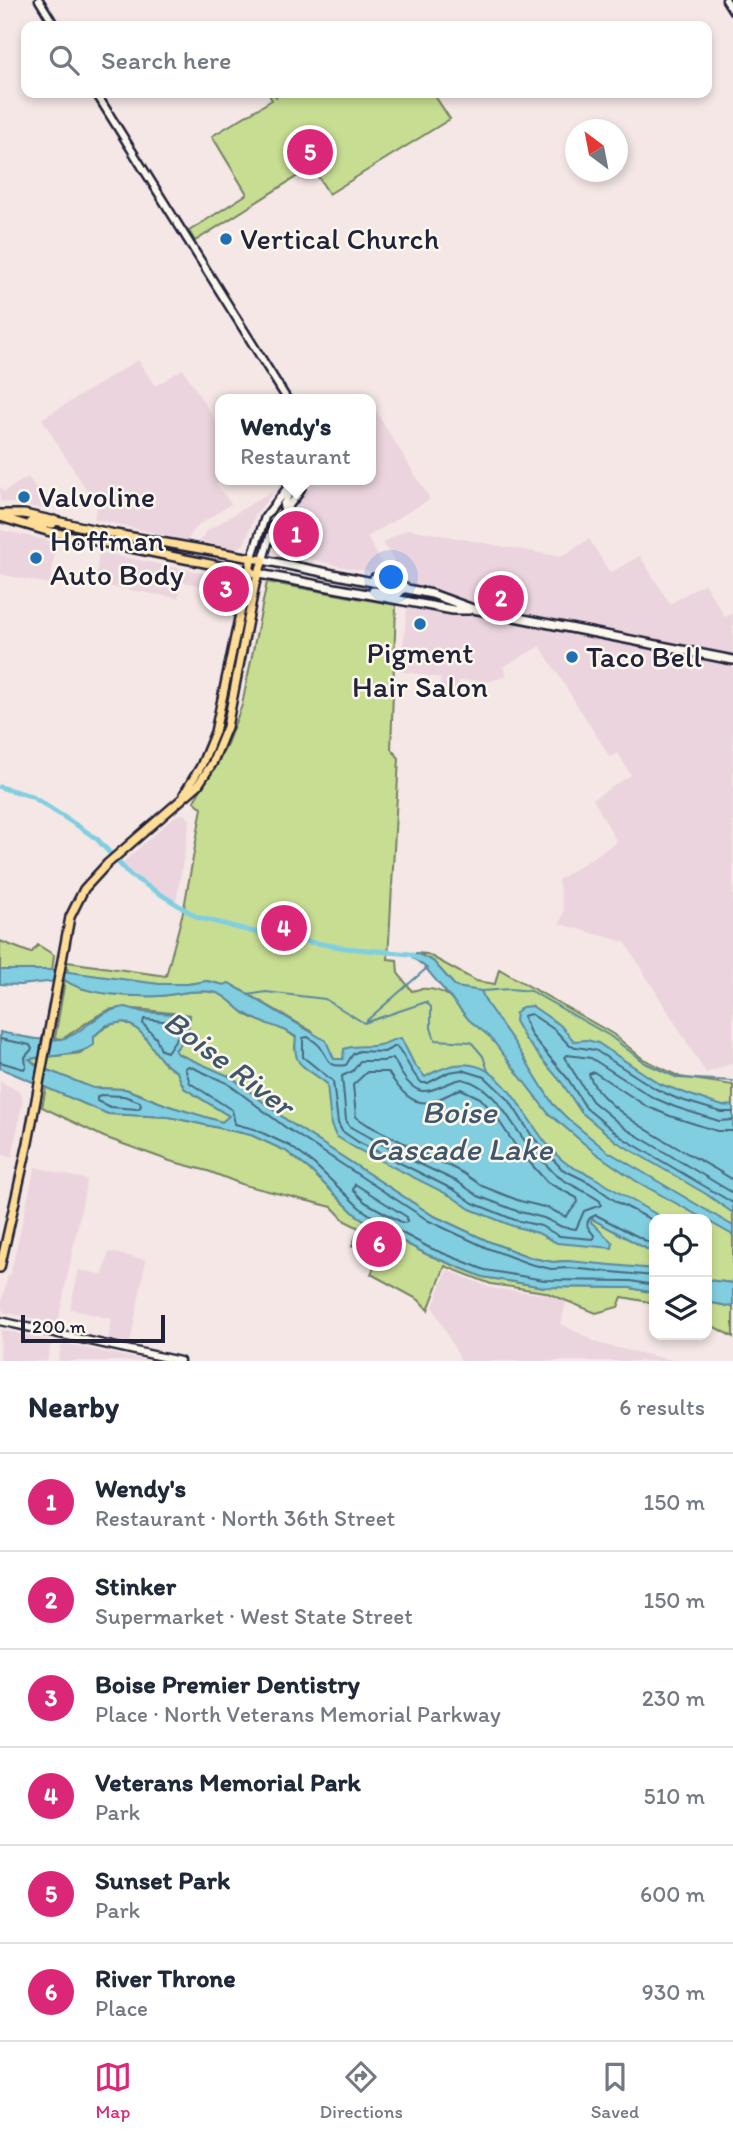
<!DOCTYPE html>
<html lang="en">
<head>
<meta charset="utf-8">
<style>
  :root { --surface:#fff; --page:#f2f2f3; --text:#1f2937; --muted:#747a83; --line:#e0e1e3; --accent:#db2777 }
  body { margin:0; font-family:Itim,sans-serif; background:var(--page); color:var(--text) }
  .controls { position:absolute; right:21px; bottom:21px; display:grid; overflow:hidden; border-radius:14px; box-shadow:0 4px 10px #0003 }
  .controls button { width:63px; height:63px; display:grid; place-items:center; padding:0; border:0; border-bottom:2px solid var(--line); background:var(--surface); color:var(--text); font:35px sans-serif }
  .compass { position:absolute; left:565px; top:119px; width:63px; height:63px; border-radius:50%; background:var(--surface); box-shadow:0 4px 10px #0003; rotate:328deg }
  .scale { position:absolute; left:21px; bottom:18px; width:144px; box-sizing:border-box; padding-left:7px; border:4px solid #22223b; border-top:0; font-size:19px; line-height:24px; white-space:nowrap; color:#22223b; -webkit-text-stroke:5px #fbf7ec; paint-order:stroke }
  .you { position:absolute; left:392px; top:578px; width:24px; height:24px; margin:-18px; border:5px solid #fff; border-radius:50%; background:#1a73e8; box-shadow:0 0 0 10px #1a73e833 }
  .badge { display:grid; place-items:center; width:46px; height:46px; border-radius:50%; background:var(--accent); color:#fff; font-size:23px; font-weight:700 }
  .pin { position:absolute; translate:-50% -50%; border:4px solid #fff; box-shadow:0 2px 7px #0006 }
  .popup { position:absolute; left:215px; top:394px; width:161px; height:91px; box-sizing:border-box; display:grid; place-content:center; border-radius:14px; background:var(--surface); filter:drop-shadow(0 2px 5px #0005); font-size:23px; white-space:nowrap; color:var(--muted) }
  .popup b { font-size:26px; color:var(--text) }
  .popup::after { content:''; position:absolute; left:50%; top:100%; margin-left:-14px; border:14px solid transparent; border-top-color:var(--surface) }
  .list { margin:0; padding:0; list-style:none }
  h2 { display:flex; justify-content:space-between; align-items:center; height:91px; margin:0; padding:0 28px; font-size:30px }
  h2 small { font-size:23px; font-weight:400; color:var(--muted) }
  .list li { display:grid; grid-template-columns:46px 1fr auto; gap:21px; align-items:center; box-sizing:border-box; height:98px; padding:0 28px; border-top:2px solid var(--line) }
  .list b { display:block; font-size:26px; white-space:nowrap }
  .list p { margin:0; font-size:23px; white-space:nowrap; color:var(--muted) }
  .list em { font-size:23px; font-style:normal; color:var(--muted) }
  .icon { flex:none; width:38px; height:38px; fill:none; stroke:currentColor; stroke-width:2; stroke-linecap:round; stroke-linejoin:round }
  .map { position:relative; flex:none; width:733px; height:1361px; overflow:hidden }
  .search { position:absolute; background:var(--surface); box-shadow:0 4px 10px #0003; left:21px; right:21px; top:21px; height:77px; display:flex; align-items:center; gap:18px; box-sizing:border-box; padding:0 24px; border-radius:14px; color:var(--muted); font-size:26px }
  .sheet { height:679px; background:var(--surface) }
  nav { display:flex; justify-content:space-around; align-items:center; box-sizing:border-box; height:98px; border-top:2px solid var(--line); background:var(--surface); font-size:19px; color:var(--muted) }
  nav a { display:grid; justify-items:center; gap:4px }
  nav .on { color:var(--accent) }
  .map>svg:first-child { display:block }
</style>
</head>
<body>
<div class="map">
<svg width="733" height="1361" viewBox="0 0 733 1361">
  <rect width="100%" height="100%" fill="#f4e7e5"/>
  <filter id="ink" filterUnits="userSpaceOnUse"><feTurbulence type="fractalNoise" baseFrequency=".0143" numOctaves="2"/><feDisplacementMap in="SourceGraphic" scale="14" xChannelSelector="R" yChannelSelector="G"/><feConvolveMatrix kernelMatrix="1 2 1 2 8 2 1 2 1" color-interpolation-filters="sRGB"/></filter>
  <g filter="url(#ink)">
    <!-- built -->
    <path fill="#ebd4dd" d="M 138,360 L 155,386 L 183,369 L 221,430 L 221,480 L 223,480 L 216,484 L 231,504 L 200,524 L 193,530 L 189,538 L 185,540 L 94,519 L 100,494 L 87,491 L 42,419 Z
      M 371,409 L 375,410 L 430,499 L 367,537 L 384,567 L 384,572 L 377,573 L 344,567 L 274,550 L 276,538 L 284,522 L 300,502 L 311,480 L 371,480 Z
      M 28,477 L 47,504 L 50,510 L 0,501 L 0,487 L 4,492 Z
      M 274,492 L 256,513 L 244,544 L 236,549 L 228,548 L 200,541 L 207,531 L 269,493 Z
      M 408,529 L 561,557 L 589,539 L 610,573 L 640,556 L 670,604 L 704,583 L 725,617 L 733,613 L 733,1063 L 706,1073 L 625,942 L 560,924 L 564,911 L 558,880 L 617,842 L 593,799 L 631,775 L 618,753 L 610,757 L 540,646 L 503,667 L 507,676 L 481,684 L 479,680 L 459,681 L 457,690 L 438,691 L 441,678 L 400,671 L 410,585 L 383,543 Z
      M 0,530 L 56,542 L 50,584 L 0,574 Z
      M 104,553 L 233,579 L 237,584 L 237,589 L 233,608 L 209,603 L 211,587 L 182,582 L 178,598 L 100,585 L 97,580 L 98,554 Z
      M 185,814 L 190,820 L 176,902 L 120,865 L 175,816 Z
      M 0,1081 L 21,1093 L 23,1099 L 12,1157 L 0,1154 Z
      M 35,1167 L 87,1180 L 58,1322 L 52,1323 L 4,1312 L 0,1307 L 8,1276 L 10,1276 Z
      M 109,1252 L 146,1260 L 130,1344 L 108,1339 L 112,1319 L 70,1309 L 79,1270 L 103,1275 Z
      M 447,1270 L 490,1288 L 550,1295 L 566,1302 L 561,1324 L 600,1344 L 675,1361 L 461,1361 L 433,1307 Z
      M 1,1330 L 48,1340 L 51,1344 L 47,1361 L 0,1361 Z
      M 66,1344 L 147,1361 L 58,1361 L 61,1347 Z"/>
    <!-- green -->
    <path fill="#c7dd92" stroke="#748066" stroke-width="2" d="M 268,93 L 273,93 L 276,97 L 283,93 L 433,93 L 450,119 L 329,194 L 312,167 L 195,241 L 189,231 L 247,194 L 212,136 L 272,100 Z
      M 267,582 L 396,605 L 391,749 L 399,758 L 388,959 L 397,960 L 398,973 L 412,991 C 429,985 446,991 458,1004 L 456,987 L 433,961 L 416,953 L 427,954 L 476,981 L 495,984 L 499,969 L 613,1034 L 643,1059 L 680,1077 L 733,1085 L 733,1283 L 707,1280 L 707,1219 L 654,1219 L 654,1270 L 564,1261 L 553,1262 L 532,1258 L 490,1242 L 432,1215 L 289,1122 L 231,1077 L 178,1054 L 175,1050 L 187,1036 L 190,1015 C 174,1014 119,1005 109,1010 C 92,1017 78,1030 62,1039 L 55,1038 L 65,980 C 84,995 134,997 159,996 C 176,995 194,989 212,992 C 226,993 237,1009 248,1016 C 264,1025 279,1024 296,1038 L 295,1048 L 313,1032 L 229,983 L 224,985 L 207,981 L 188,984 L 159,984 L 68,978 L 67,962 L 166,976 L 184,908 L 202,808 L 194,801 L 225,749 L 242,705 Z
      M 0,941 L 31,953 L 38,945 L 54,955 L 52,971 L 0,970 Z
      M 124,1022 C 153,1033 150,1058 177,1072 L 184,1088 L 229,1116 L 222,1122 L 169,1106 L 126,1089 L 93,1088 L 37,1066 L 29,1059 L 81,1053 C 93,1037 103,1023 124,1022 Z
      M 46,1087 L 108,1114 L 169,1117 L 251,1135 L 286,1151 L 309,1169 L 355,1214 L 372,1225 L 426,1254 L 483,1277 L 544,1287 L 631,1288 L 654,1293 L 654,1306 L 649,1302 L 622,1297 L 618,1307 L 596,1313 L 545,1292 L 491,1284 L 445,1266 L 428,1310 L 419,1300 L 371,1274 L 381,1253 L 372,1241 L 352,1246 L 359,1228 L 345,1221 L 332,1207 L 244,1185 L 208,1171 L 170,1161 L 104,1137 L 42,1107 Z
      M 707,1302 L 733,1307 L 733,1337 L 707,1323 Z"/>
    <!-- water -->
    <path fill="#82cee1" stroke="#5c899f" stroke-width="2" fill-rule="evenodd" d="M 416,953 L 433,961 L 456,987 L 481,991 L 487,1004 L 514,1042 L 553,1104 L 568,1119 L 607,1151 L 733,1226 L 733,1235 L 636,1181 L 594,1152 L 560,1123 L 548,1113 L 490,1037 L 469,1020 L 424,966 L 413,958 Z
      M 0,970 L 54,970 L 159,984 L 188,984 L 207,981 L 224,985 L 229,983 L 326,1041 L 334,1059 L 343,1059 L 344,1049 C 358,1044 366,1048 379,1045 C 387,1044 392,1039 401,1038 L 414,1064 L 425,1077 C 504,1029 518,1127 566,1163 C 575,1170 586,1172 595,1178 C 619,1193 641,1206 665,1219 L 654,1219 L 654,1253 L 592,1219 L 591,1222 L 613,1243 L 612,1248 L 557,1243 L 538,1233 L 513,1226 L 470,1209 L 451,1196 L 355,1148 L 336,1136 L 331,1125 L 327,1084 C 305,1065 292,1069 296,1037 C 280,1025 263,1025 248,1015 C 236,1009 226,993 212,992 C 194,989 176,995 159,996 C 134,997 84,995 65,980 L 20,985 L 0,984 Z
      M 532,1006 L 560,1025 L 574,1041 L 587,1040 L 598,1043 L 660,1084 L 713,1103 L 723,1106 L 733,1105 L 733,1213 L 706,1194 L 617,1142 L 581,1112 L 562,1083 L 525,1039 L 515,1021 L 516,1013 L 522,1007 Z
      M 126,1007 L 143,1012 L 190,1015 L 187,1036 L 175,1050 L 178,1054 L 231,1077 L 289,1122 L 398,1193 L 432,1215 L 490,1242 L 532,1258 L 553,1262 L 568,1261 L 654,1269 L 654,1293 L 631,1288 L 544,1287 L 483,1277 L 426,1254 L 372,1225 L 355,1214 L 309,1169 L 286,1151 L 251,1135 L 169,1117 L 108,1114 L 0,1068 L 0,1032 C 19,1036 42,1042 61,1039 C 85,1034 95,1010 126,1007 ZM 124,1022 C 153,1033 150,1058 177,1072 L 184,1088 L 229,1116 L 222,1122 L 169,1106 L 125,1089 L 93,1088 L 37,1066 L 29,1059 C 52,1055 75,1057 94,1045 L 94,1036 L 107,1025 Z
      M 707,1280 L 733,1283 L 733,1307 L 707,1302 Z"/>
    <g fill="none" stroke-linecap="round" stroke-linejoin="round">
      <!-- shore -->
      <path stroke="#48677d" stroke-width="2" d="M 144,1019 L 181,1023 L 180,1033 L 167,1052 L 161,1050 L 156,1038 L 143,1024 Z
        M 0,1039 L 30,1045 L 32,1049 L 25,1057 L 26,1066 L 24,1069 L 0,1062
        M 393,1058 C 397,1063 398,1068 401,1073 C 422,1106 434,1085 462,1079 C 495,1087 506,1116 525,1141 C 534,1152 544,1163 554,1173 C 564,1183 587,1191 600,1201 L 601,1205 L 584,1211 L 576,1229 L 562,1227 L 544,1218 L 517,1211 L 478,1196 L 458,1182 L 409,1159 L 349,1126 L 346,1120 L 342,1076 L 353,1071 L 360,1061 L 383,1061 Z
        M 367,1072 L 388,1072 C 398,1088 413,1110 436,1100 C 445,1097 452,1092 461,1089 L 480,1098 L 493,1112 L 517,1148 L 547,1182 L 577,1198 L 578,1202 L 566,1217 L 548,1208 L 520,1201 L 482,1186 L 463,1173 L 368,1125 L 356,1117 L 353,1085 Z
        M 100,1095 L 124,1096 L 140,1102 L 141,1106 L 138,1109 L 110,1107 L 97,1101 L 97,1097 Z
        M 733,1112 L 721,1112 L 678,1099 L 656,1089 L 595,1050 L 570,1046 L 555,1030 L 531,1014 L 523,1016 L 531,1035 L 568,1079 L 586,1108 L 621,1137 L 733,1203
        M 733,1120 L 719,1121 L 675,1107 L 652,1097 L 591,1058 L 567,1055 L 564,1057 L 592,1101 L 626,1129 L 733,1193
        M 733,1131 L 717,1131 L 670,1116 L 646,1106 L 594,1072 L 589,1074 C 600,1114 698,1156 733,1180
        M 355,1184 L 407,1217 L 407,1222 L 403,1223 L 365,1202 L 353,1190 Z
        M 654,1221 L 617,1202 L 590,1183 L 562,1169 L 532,1136 L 509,1100 L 485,1077 L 462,1070 L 449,1072 L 428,1083 L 422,1083 C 409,1072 407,1057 396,1046 L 384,1052 L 359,1051 L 353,1054 L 346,1065 C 328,1068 329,1060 321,1048 C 318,1043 312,1040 308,1037 L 303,1038 L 303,1057 L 333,1081 L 338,1123 L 342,1131 L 358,1142 L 454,1190 L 473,1203 L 515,1220 L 541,1226 L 559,1236 L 593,1239 L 594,1235 C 589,1229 584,1225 590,1218 L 596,1215 L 654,1245
        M 654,1276 L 569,1268 L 551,1269 L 530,1264 L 487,1248 L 429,1221 L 285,1127 L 227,1083 L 189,1066 L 185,1068 L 190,1083 L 232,1110 L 235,1124 L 254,1129 L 290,1146 L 314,1164 L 360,1208 L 376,1219 L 430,1248 L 485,1270 L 544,1280 L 631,1281 L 654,1285"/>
      <!-- stream -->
      <path stroke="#5c899f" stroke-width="2" d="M 482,991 L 510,989 L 531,991 L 610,1036 L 645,1063 L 678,1078 L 733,1081
        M 248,995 L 266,992 L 325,999 L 364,1023 L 426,1002 L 431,1007 L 431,1028 L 435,1040 L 471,1042 L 483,1056 L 488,1071
        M 365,1022 L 427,968"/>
      <!-- canal -->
      <path stroke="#82cee1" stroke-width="5" d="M 0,787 L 31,796 L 81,828 L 97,839 L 130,875 L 197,917 L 262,934 L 346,948 L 410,954 L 419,959"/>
      <!-- tertiary casing -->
      <g stroke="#22223b" stroke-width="11">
        <path id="tertiary" d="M 39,0 L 55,26
          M 726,0 L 733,11
          M 96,93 L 287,399
          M 284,510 L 283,505 L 290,492 L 289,486
          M 252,557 L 265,517 L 293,480
          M 263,560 L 273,526 L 299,493 L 305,480
          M 0,1321 L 180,1361"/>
      </g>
      <!-- secondary casing -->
      <g stroke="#22223b" stroke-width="12">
        <path id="secondary" d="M 263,560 L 432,594 L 473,609 L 733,660
          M 259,574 L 453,610 L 469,610
          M 374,578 L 388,576 L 393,568
          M 373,591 L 398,594 L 405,587"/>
      </g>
      <!-- primary casing -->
      <g stroke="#22223b" stroke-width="12">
        <path id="primary" d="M 0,514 L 24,514 L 115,534 L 263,560 L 255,584 L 227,727 L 212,764 L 198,785 L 107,864 L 84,889 L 70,917 L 28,1143 L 0,1268
          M 0,517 L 47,531 L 259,574
          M 31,522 L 53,524 L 54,520
          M 184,794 L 201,766 L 215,732 L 252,557"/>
      </g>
      <!-- tertiary -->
      <use href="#tertiary" stroke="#fbf7ec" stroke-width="6"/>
      <!-- secondary -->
      <use href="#secondary" stroke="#fbf7ec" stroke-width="7"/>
      <!-- primary -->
      <use href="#primary" stroke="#ffdd96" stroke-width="7"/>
    </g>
  </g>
  <!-- markers -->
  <g fill="#1f6fb2" stroke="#fbf7ec" stroke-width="2.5">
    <circle cx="226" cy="239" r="7"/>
    <circle cx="24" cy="497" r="7"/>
    <circle cx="36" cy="558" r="7"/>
    <circle cx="420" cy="624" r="7"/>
    <circle cx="572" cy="657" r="7"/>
  </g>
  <g text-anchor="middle" stroke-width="5" stroke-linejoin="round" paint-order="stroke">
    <!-- poi labels -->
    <g font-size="30" fill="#22223b" stroke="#fbf7ec" text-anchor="start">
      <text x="240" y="249">Vertical Church</text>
      <text x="38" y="507">Valvoline</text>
      <text x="50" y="551">Hoffman<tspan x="50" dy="34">Auto Body</tspan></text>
      <text x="420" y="663" text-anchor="middle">Pigment<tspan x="420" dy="34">Hair Salon</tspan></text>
      <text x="586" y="667">Taco Bell</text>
    </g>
    <!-- water labels -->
    <g font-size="32" font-style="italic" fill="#3f566d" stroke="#fbf7ec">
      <text transform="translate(229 1063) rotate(37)" y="11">Boise River</text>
      <text x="459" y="1123">Boise<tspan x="459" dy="37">Cascade Lake</tspan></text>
    </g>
  </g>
</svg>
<div class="controls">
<button><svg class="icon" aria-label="locate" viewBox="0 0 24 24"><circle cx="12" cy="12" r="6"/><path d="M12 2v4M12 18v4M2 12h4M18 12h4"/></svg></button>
<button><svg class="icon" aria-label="layers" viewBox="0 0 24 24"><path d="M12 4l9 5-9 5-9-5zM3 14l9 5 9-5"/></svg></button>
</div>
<svg class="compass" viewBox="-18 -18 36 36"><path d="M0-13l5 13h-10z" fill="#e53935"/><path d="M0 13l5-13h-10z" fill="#747a83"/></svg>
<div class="scale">200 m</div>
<div class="you"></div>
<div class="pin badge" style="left:296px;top:534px">1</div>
<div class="popup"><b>Wendy's</b>Restaurant</div>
<div class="pin badge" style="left:501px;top:598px">2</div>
<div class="pin badge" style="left:226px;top:589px">3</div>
<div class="pin badge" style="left:284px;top:928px">4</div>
<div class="pin badge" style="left:310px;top:152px">5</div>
<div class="pin badge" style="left:379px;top:1244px">6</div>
<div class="search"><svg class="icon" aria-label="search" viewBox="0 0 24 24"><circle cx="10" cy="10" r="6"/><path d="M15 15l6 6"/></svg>Search here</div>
</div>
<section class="sheet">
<h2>Nearby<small>6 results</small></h2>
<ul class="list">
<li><span class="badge">1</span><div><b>Wendy's</b><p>Restaurant · North 36th Street</p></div><em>150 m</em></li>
<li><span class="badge">2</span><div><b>Stinker</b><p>Supermarket · West State Street</p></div><em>150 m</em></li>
<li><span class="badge">3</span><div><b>Boise Premier Dentistry</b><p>Place · North Veterans Memorial Parkway</p></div><em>230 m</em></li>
<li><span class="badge">4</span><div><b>Veterans Memorial Park</b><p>Park</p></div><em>510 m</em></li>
<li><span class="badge">5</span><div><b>Sunset Park</b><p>Park</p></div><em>600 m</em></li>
<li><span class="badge">6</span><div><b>River Throne</b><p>Place</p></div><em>930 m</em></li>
</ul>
</section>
<nav>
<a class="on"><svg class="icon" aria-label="map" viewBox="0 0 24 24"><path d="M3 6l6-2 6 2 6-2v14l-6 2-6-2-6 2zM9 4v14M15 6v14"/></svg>Map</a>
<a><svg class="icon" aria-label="directions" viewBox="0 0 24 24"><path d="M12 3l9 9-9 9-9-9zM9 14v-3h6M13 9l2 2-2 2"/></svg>Directions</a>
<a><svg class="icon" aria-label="saved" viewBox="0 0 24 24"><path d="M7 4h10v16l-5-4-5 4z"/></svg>Saved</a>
</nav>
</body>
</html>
